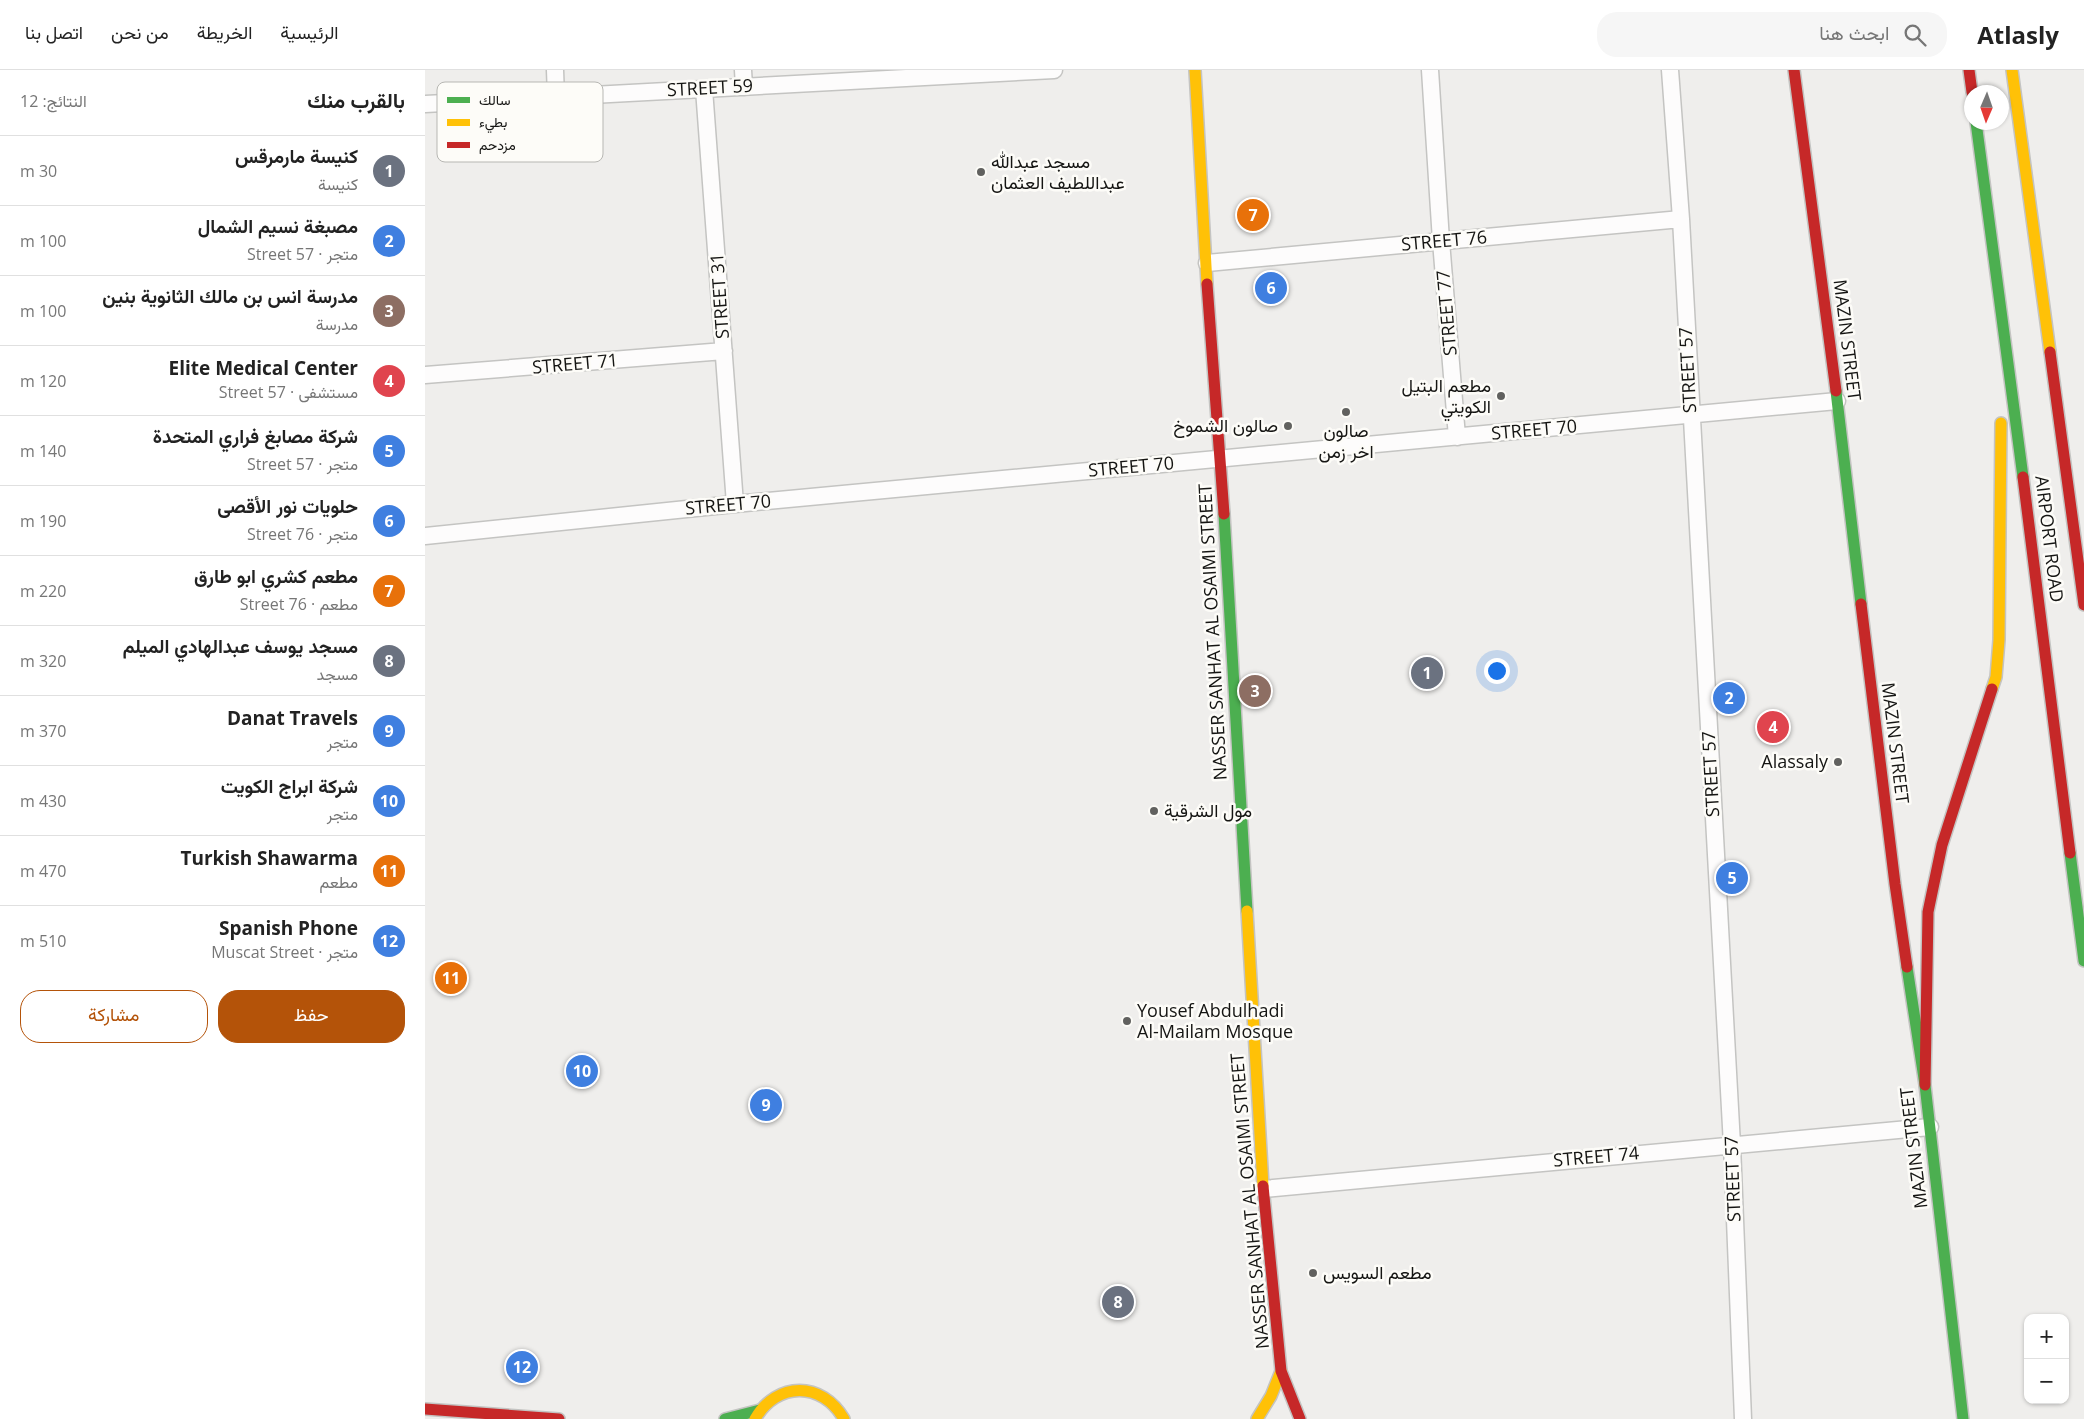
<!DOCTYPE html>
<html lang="ar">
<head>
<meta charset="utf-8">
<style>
  :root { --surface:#fff; --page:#f6f6f6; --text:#222; --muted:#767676; --line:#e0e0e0; --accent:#b45309 }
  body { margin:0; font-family:"Open Sans",Vazirmatn,sans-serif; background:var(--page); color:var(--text); direction:rtl }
  .controls { position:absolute; right:15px; bottom:15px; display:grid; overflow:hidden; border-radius:10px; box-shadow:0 1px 4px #0004 }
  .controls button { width:45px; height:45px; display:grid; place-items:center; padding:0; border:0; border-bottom:1px solid var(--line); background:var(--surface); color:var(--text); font:25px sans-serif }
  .compass { position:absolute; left:1539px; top:15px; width:45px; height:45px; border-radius:50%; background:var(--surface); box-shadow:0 1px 4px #0004; rotate:182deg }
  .you { position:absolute; left:1071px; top:600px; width:18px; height:18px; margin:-12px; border:4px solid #fff; border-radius:50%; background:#1a73e8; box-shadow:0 0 0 8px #1a73e833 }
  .badge { display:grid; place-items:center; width:32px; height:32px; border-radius:50%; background:var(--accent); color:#fff; font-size:16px; font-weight:700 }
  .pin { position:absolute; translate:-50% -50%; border:2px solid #fff; box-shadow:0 1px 5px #0006 }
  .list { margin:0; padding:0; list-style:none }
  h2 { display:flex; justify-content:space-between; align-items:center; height:65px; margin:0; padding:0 20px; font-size:21px }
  h2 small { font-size:16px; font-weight:400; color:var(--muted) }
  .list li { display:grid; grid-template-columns:32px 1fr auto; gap:15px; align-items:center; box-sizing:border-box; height:70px; padding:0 20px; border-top:1px solid var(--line) }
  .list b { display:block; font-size:19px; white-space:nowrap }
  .list p { margin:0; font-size:16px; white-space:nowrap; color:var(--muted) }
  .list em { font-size:16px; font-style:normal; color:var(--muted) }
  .actions { display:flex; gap:10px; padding:15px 20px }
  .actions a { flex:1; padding:11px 0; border:1px solid var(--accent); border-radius:20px; text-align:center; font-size:18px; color:var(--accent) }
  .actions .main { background:var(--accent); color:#fff }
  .icon { flex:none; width:28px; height:28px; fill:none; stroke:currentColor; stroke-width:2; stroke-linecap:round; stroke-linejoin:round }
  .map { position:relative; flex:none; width:1659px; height:1349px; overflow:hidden; direction:ltr }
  header { display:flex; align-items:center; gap:30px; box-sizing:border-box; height:70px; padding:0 25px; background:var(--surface); border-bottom:1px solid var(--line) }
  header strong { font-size:24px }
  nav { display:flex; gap:28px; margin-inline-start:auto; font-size:18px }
  .search { width:350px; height:45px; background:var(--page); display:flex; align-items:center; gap:12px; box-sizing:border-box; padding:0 18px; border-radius:20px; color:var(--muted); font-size:19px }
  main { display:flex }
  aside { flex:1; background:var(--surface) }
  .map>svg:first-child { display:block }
</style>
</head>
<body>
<header>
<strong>Atlasly</strong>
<div class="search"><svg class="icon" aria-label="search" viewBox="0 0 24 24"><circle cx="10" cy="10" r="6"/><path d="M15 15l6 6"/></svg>ابحث هنا</div>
<nav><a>الرئيسية</a><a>الخريطة</a><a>من نحن</a><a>اتصل بنا</a></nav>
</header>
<main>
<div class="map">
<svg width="1659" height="1349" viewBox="0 0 1659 1349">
  <rect width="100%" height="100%" fill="#efeeec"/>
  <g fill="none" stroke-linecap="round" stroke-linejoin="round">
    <!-- street casing -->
    <g stroke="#c4c4c2" stroke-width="19">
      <path id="street" d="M 130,0 L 131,27
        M 318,0 L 319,17
        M 1005,0 L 1016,171 L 1032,367
        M 1245,0 L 1256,149 L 1307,1075 L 1318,1349
        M 279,19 L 310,434
        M 0,34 L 629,0
        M 782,193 L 1256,149
        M 0,305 L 299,281
        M 0,466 L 310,434 L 1412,331
        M 838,1119 L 1505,1057"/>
    </g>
    <!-- fast casing -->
    <g stroke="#c4c4c2" stroke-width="14">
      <path id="fast" d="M 1551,52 L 1598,407
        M 1411,321 L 1436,534
        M 799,444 L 822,841
        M 1645,783 L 1659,891
        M 1482,897 L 1500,1015 L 1538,1349
        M 300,1349 L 335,1340"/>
    </g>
    <!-- slow casing -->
    <g stroke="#c4c4c2" stroke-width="14">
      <path id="slow" d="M 770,0 L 782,214
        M 1587,0 L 1625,282
        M 1567,619 L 1571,607 L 1574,570 L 1576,353
        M 822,841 L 838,1116
        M 330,1349 C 352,1311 397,1311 419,1349
        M 832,1349 L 846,1326 L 856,1301"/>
    </g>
    <!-- jam casing -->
    <g stroke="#c4c4c2" stroke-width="14">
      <path id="jam" d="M 1369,0 L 1411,321
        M 1544,0 L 1547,22
        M 782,214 L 799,444
        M 1625,282 L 1659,535
        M 1598,407 L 1645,783
        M 1436,534 L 1470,814 L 1482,897
        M 1500,1015 L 1503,842 L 1517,775 L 1567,619
        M 838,1116 L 856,1301 L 875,1349
        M 0,1339 L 134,1349"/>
    </g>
    <!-- street -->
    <use href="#street" stroke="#fdfcfc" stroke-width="16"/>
    <!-- fast -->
    <use href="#fast" stroke="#4caf50" stroke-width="11"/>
    <!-- slow -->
    <use href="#slow" stroke="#ffc107" stroke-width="11"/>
    <!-- jam -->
    <use href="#jam" stroke="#c62828" stroke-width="11"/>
  </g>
  <!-- markers -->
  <g fill="#61615f" stroke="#fdfcf8" stroke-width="2">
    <circle cx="556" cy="102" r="5"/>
    <circle cx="1076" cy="326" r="5"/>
    <circle cx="921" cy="342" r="5"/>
    <circle cx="863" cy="356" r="5"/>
    <circle cx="1413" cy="692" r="5"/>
    <circle cx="729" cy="741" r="5"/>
    <circle cx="702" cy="951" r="5"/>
    <circle cx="888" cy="1203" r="5"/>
  </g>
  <g text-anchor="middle" stroke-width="5" stroke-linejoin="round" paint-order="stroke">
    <!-- street labels -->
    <g font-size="18" fill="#151513" stroke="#fdfcf8">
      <text transform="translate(285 18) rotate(-3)" y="6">STREET 59</text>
      <text transform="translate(1019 171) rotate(-5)" y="6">STREET 76</text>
      <text transform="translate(295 226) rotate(-94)" y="6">STREET 31</text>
      <text transform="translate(1022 243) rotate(-95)" y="6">STREET 77</text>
      <text transform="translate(1422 270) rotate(83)" y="6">MAZIN STREET</text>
      <text transform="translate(150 294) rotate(-5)" y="6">STREET 71</text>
      <text transform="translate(1263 300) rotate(-93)" y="6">STREET 57</text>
      <text transform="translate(1109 360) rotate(-5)" y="6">STREET 70</text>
      <text transform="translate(706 397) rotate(-5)" y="6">STREET 70</text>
      <text transform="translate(303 435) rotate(-5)" y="6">STREET 70</text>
      <text transform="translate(1624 469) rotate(83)" y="6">AIRPORT ROAD</text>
      <text transform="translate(788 562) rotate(-93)" y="6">NASSER SANHAT AL OSAIMI STREET</text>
      <text transform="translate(1470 673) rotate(83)" y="6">MAZIN STREET</text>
      <text transform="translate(1286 704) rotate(-93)" y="6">STREET 57</text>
      <text transform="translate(1489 1078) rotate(-97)" y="6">MAZIN STREET</text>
      <text transform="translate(1171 1087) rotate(-5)" y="6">STREET 74</text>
      <text transform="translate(1308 1109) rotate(-92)" y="6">STREET 57</text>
      <text transform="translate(825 1131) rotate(-95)" y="6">NASSER SANHAT AL OSAIMI STREET</text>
    </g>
    <!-- poi labels -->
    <g font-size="18" fill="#151513" stroke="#fdfcf8" text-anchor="start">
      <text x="566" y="98">مسجد عبدالله<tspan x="566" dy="21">عبداللطيف العثمان</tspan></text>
      <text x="1066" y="322" text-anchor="end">مطعم البتيل<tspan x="1066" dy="21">الكويتي</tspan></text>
      <text x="853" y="362" text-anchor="end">صالون الشموخ</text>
      <text x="921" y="367" text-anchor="middle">صالون<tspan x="921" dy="21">اخر زمن</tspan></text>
      <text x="1403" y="698" text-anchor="end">Alassaly</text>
      <text x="739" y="747">مول الشرقية</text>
      <text x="712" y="947">Yousef Abdulhadi<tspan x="712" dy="21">Al-Mailam Mosque</tspan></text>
      <text x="898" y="1209">مطعم السويس</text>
    </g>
  </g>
  <!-- legend -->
  <rect x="12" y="12" width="166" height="80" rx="8" fill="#fdfcf8" stroke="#b7b7b3" stroke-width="1"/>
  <rect x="22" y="27" width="23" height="6" fill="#4caf50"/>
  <rect x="22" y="49" width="23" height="7" fill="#ffc107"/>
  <rect x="22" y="72" width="23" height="6" fill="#c62828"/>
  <g font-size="14" fill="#151513">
    <text x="54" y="35">سالك</text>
    <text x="54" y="57">بطيء</text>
    <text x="54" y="80">مزدحم</text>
  </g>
</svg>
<div class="controls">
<button>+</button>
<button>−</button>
</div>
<svg class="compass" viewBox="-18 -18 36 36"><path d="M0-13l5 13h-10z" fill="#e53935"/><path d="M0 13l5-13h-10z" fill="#767676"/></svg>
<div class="you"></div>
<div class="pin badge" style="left:1002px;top:603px;background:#6b7280">1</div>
<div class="pin badge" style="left:1304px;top:628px;background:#3f7fe0">2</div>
<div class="pin badge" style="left:830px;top:621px;background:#8d6e63">3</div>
<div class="pin badge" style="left:1348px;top:657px;background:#e0444e">4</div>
<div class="pin badge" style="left:1307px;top:808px;background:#3f7fe0">5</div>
<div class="pin badge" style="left:846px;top:218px;background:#3f7fe0">6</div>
<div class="pin badge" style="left:828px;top:145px;background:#e8710a">7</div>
<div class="pin badge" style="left:693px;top:1232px;background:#6b7280">8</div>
<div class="pin badge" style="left:341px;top:1035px;background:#3f7fe0">9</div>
<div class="pin badge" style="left:157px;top:1001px;background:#3f7fe0">10</div>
<div class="pin badge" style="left:26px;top:908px;background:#e8710a">11</div>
<div class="pin badge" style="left:97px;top:1297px;background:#3f7fe0">12</div>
</div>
<aside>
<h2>بالقرب منك<small>النتائج: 12</small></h2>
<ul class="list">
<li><span class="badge" style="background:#6b7280">1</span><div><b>كنيسة مارمرقس</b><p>كنيسة</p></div><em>30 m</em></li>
<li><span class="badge" style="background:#3f7fe0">2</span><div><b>مصبغة نسيم الشمال</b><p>متجر · Street 57</p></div><em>100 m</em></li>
<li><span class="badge" style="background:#8d6e63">3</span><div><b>مدرسة انس بن مالك الثانوية بنين</b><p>مدرسة</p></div><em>100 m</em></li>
<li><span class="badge" style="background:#e0444e">4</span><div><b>Elite Medical Center</b><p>مستشفى · Street 57</p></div><em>120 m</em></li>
<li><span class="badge" style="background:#3f7fe0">5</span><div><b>شركة مصابغ فراري المتحدة</b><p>متجر · Street 57</p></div><em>140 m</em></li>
<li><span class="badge" style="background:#3f7fe0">6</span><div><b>حلويات نور الأقصى</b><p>متجر · Street 76</p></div><em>190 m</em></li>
<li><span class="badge" style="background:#e8710a">7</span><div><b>مطعم كشري ابو طارق</b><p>مطعم · Street 76</p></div><em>220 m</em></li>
<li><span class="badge" style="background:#6b7280">8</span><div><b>مسجد يوسف عبدالهادي الميلم</b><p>مسجد</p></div><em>320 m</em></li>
<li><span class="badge" style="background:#3f7fe0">9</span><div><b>Danat Travels</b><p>متجر</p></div><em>370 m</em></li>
<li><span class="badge" style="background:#3f7fe0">10</span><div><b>شركة ابراج الكويت</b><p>متجر</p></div><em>430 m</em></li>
<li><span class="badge" style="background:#e8710a">11</span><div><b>Turkish Shawarma</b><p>مطعم</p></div><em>470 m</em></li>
<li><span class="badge" style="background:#3f7fe0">12</span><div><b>Spanish Phone</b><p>متجر · Muscat Street</p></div><em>510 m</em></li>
</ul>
<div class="actions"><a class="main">حفظ</a><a>مشاركة</a></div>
</aside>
</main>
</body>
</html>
